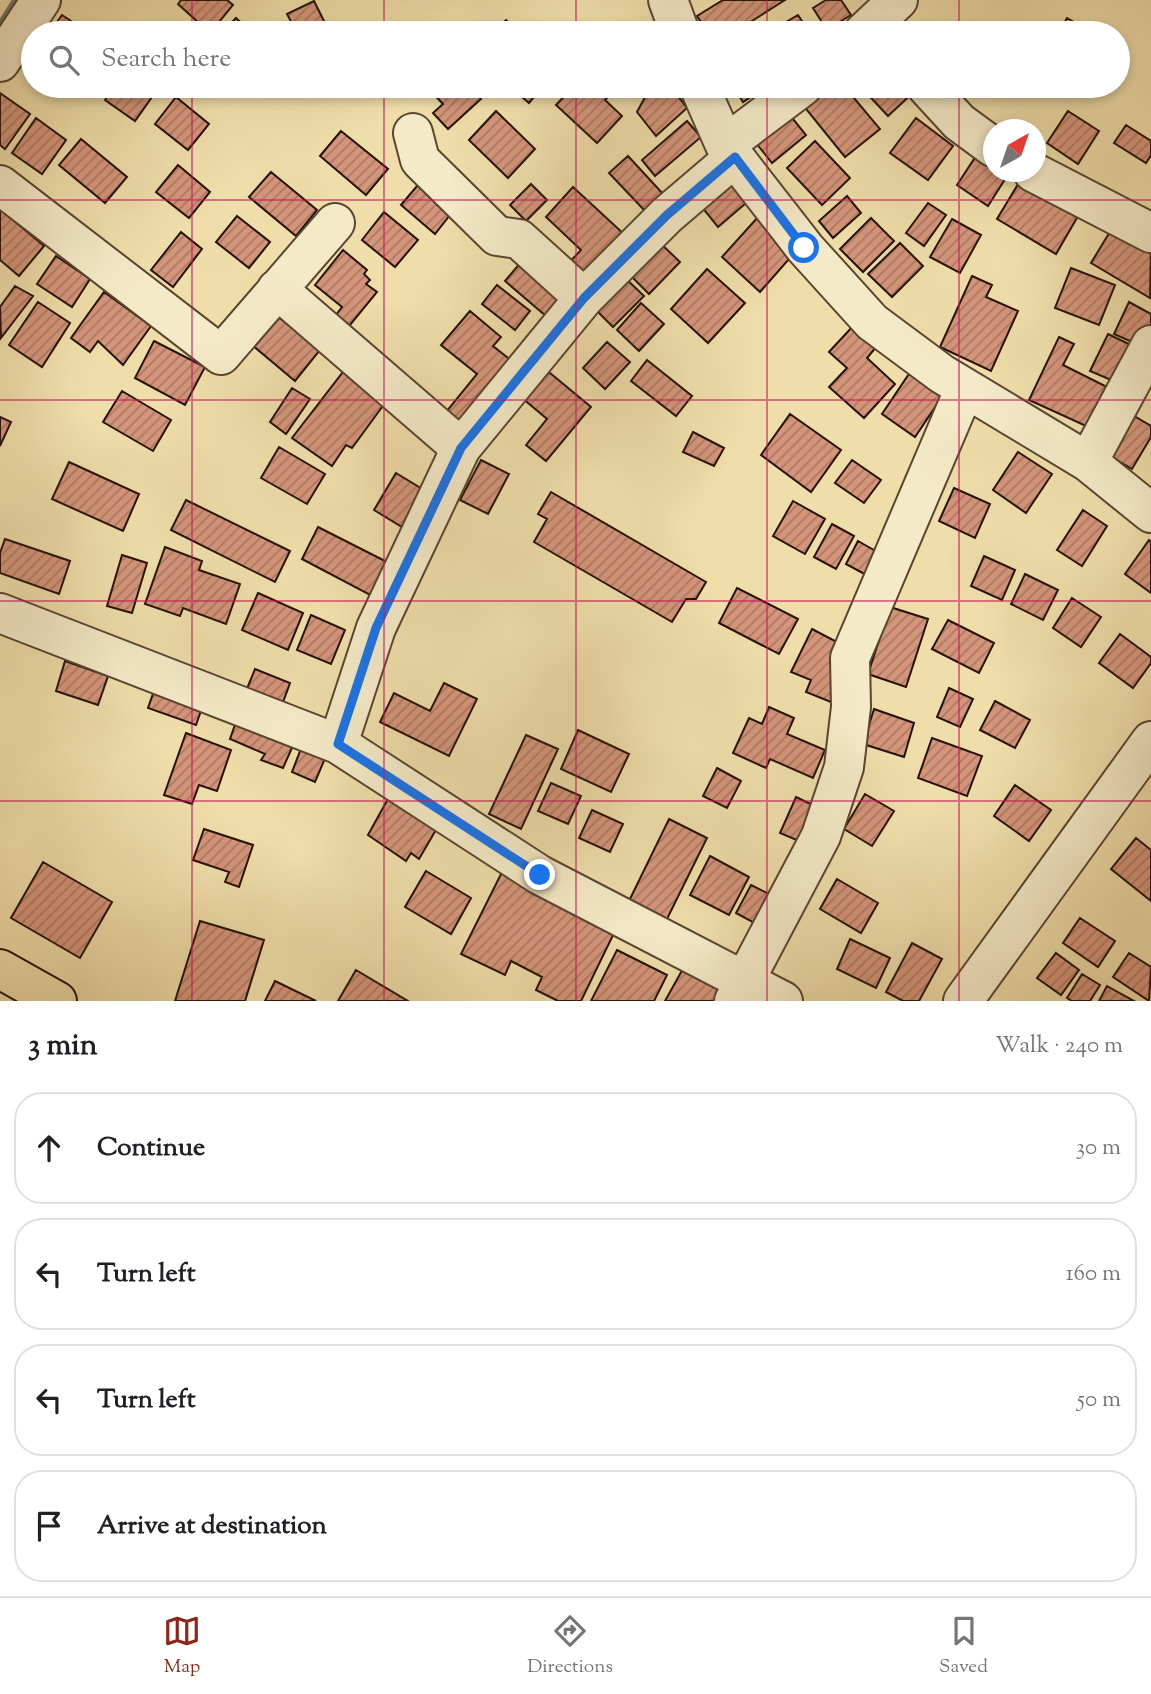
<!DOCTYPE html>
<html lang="en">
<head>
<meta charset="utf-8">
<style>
  :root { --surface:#fff; --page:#f2f2f2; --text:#202124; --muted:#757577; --line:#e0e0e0; --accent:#8f2418 }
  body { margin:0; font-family:"Sorts Mill Goudy",serif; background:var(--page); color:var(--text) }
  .compass { position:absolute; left:983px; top:119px; width:63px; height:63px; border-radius:50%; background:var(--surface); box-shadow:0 4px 10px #0003; rotate:40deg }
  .stop { position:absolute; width:21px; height:21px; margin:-16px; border:5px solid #1a73e8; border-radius:50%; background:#fff }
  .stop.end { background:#1a73e8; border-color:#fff; box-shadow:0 2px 7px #0008 }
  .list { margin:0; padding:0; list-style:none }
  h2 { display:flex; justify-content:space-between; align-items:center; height:91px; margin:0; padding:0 28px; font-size:30px }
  h2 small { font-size:23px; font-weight:400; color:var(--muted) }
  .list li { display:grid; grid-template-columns:46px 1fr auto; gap:21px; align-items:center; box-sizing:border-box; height:112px; margin:0 14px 14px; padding:0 14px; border:2px solid var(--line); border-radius:28px }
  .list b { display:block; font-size:26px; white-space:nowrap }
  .list em { font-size:23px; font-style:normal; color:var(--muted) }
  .icon { flex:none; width:38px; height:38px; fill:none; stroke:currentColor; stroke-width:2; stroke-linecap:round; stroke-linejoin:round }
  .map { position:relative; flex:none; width:1151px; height:1001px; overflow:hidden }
  .search { position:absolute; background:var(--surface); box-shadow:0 4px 10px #0003; left:21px; right:21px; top:21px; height:77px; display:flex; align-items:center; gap:18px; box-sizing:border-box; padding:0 24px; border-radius:38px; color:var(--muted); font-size:26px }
  .sheet { height:595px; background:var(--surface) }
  nav { display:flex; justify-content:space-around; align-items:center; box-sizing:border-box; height:98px; border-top:2px solid var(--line); background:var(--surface); font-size:19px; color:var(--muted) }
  nav a { display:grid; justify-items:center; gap:4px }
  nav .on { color:var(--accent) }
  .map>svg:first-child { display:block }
</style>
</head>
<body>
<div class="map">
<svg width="1151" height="1001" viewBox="0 0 1151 1001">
  <defs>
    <pattern id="building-hatch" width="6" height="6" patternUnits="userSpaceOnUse" patternTransform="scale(1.75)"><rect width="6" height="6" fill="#d4957a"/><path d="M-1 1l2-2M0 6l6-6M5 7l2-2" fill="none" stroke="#ac7862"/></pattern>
  </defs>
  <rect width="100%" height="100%" fill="#efdeaa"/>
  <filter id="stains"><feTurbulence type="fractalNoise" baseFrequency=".00286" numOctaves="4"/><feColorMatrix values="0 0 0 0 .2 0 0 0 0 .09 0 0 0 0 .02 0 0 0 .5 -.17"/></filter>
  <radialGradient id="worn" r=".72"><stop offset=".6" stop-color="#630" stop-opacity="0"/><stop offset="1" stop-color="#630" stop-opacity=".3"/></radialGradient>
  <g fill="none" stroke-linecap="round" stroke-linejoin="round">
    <!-- stream -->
    <path stroke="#6e766f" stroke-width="9" d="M 0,27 L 17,0"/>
  </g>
  <!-- building -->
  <path fill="url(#building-hatch)" stroke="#251208" stroke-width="2" d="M 181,0 L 227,0 L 233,5 L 210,33 L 178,4 Z
    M 723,0 L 785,0 L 733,33 L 708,33 L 697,16 Z
    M 826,0 L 841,0 L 851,15 L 827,30 L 813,8 Z
    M 314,1 L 330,33 L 297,33 L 287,14 Z
    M 62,15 L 89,33 L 49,33 Z
    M 798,15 L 810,33 L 770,33 L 769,32 Z
    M 236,18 L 252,33 L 222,33 Z
    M 1067,18 L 1093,33 L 1058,33 Z
    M 506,20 L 522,33 L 494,33 Z
    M 115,86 L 158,86 L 159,87 L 135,121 L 105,100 Z
    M 426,86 L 470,86 L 481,99 L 448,129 L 433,113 L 443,104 Z
    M 509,86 L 543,86 L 529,103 Z
    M 574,86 L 602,86 L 611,94 L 605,100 L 622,116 L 597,143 L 556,105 Z
    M 651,86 L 670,86 L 687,108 L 656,136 L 637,112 Z
    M 733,86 L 767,86 L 743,102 Z
    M 824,86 L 844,86 L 880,129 L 845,157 L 802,104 Z
    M 860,86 L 914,86 L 917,89 L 888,116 Z
    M 0,93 L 30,114 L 5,149 L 0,145 Z
    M 176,97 L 209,124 L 188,150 L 155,124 Z
    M 785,109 L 806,135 L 772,163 L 752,138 Z
    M 496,111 L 535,149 L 508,178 L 469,140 Z
    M 1068,111 L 1099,131 L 1078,164 L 1047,143 Z
    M 36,118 L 66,140 L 42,174 L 12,153 Z
    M 916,118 L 953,146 L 928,180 L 890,153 Z
    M 687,121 L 701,137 L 655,176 L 642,160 Z
    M 1126,125 L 1151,141 L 1151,155 L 1146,163 L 1114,143 Z
    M 341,131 L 388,169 L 366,195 L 320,156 Z
    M 81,139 L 127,177 L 105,203 L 59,165 Z
    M 815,141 L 850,178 L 822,205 L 787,168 Z
    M 978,153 L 993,163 L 993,172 L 1009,173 L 988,206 L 957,185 Z
    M 628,156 L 664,195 L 646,212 L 609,173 Z
    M 178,165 L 210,192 L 189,218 L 156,192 Z
    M 271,172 L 317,210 L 296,236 L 249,197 Z
    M 731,173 L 752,198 L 718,227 L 697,201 Z
    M 423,179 L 457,206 L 435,234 L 401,205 Z
    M 1020,181 L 1078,216 L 1056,254 L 997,219 Z
    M 531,184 L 547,200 L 526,221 L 510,205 Z
    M 573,187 L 626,236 L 580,285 L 563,269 L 581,250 L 546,217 Z
    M 847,196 L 861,213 L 833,238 L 819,221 Z
    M 928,203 L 946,215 L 924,246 L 906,233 Z
    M 0,209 L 44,246 L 19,276 L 0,260 Z
    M 384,212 L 418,240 L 395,267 L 362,240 Z
    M 237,216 L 270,242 L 249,268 L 216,242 Z
    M 758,217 L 796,251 L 760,292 L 722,257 Z
    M 871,218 L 894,241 L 863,272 L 840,249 Z
    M 952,219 L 981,235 L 960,273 L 930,257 Z
    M 1114,225 L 1151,247 L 1150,298 L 1091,263 Z
    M 181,232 L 202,249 L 173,287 L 151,270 Z
    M 656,239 L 680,262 L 649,294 L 625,270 Z
    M 900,243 L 923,266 L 892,297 L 868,274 Z
    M 343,250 L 367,270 L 364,274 L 370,280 L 366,284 L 377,292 L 345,331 L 332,320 L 342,307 L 315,285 Z
    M 56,256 L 90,279 L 72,307 L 37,284 Z
    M 522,261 L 563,296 L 546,316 L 505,281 Z
    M 1071,268 L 1115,285 L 1099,325 L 1055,308 Z
    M 707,269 L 745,303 L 708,343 L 671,309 Z
    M 620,273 L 644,296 L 613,327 L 590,304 Z
    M 972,276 L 992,285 L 986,297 L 1018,311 L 991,371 L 940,347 Z
    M 497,285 L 530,311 L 515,330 L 482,304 Z
    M 15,286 L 33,296 L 1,338 L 0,307 Z
    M 104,292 L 151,326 L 123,365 L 98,341 L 90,352 L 71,338 Z
    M 38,302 L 70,323 L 42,367 L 9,345 Z
    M 1129,302 L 1151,314 L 1151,327 L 1141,346 L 1114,334 Z
    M 641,303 L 664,324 L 639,351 L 617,330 Z
    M 470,311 L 501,337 L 493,346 L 512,361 L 461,424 L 446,412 L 477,374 L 441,345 Z
    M 276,315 L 320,350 L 295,381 L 252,345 Z
    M 854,325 L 877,346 L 867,358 L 895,384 L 864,418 L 829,387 L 847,368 L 829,352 Z
    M 1108,334 L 1135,347 L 1118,383 L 1090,371 Z
    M 1059,337 L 1074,344 L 1063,365 L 1117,392 L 1097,431 L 1029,400 Z
    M 154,341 L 205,367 L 185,405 L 135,378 Z
    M 607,342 L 630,362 L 605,389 L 583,368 Z
    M 647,360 L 692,396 L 676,416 L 631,381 Z
    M 915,365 L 948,388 L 915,437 L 882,414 Z
    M 544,368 L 591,407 L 546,461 L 526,445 L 547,419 L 521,397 Z
    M 343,372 L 385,403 L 352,448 L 346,445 L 332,466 L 292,438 Z
    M 292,388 L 310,399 L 286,434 L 270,422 Z
    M 122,391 L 171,420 L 153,451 L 103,422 Z
    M 1129,413 L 1151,426 L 1151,437 L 1132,469 L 1105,453 Z
    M 790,414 L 841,450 L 811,492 L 761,455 Z
    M 0,417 L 11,422 L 0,446 Z
    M 693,432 L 724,448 L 714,466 L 683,452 Z
    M 279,447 L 325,474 L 307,504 L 261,478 Z
    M 1018,452 L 1052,474 L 1026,513 L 993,490 Z
    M 481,460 L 509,474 L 488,514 L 460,500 Z
    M 852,460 L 881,480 L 864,503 L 835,483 Z
    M 69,462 L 139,494 L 123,531 L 52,499 Z
    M 396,473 L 424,490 L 402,527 L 374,510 Z
    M 954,488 L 990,504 L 975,538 L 939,521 Z
    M 551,492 L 706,582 L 696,599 L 686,599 L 672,622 L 534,542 L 547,519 L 538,514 Z
    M 186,500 L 290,551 L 275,582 L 171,530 Z
    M 793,501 L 825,519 L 805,554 L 773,536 Z
    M 1083,510 L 1107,526 L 1082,566 L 1057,550 Z
    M 832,524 L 854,536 L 836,569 L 814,557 Z
    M 318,527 L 389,563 L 372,596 L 302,559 Z
    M 5,539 L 70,561 L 59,594 L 0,573 L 0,553 Z
    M 1149,540 L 1151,542 L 1151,593 L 1125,574 Z
    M 858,541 L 881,554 L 868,576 L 846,564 Z
    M 165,547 L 202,561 L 199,570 L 240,584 L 226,624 L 183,608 L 180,616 L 145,604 Z
    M 122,555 L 147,563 L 132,613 L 107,606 Z
    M 984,556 L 1015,570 L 1002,600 L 971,586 Z
    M 1025,574 L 1058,590 L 1043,620 L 1011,604 Z
    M 737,588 L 798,619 L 779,654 L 719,623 Z
    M 258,593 L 303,613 L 288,650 L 242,630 Z
    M 1072,598 L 1101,617 L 1081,647 L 1053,628 Z
    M 890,607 L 928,619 L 906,687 L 868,674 Z
    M 311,615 L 345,630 L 331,664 L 297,650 Z
    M 948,620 L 994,643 L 979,673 L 932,649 Z
    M 812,629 L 837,642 L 836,704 L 806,692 L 811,680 L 791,672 Z
    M 1120,634 L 1151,657 L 1151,663 L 1133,688 L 1099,663 Z
    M 65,661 L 108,676 L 98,705 L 56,691 Z
    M 255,669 L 290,683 L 282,705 L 246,691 Z
    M 444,683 L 477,699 L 449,756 L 380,722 L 394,693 L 430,711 Z
    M 156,685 L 204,702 L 196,725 L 148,708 Z
    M 949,688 L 973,699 L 960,727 L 937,717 Z
    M 995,701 L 1030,720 L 1015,748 L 980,730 Z
    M 769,707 L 794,718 L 787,734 L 825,750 L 813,778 L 770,759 L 766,768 L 733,753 L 749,718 L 762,724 Z
    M 874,709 L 914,723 L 904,757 L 863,744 Z
    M 237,719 L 295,741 L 283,768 L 261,760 L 265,754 L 230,739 Z
    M 578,730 L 629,754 L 611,792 L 561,769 Z
    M 186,733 L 231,750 L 217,791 L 199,785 L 192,804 L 164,795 Z
    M 526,735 L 558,749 L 521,829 L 489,814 Z
    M 932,738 L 982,756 L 967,796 L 918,778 Z
    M 302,746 L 326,756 L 315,782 L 292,772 Z
    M 717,768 L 741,781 L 727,808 L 703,796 Z
    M 551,783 L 581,796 L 568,824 L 538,811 Z
    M 1015,785 L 1051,810 L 1029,841 L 994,816 Z
    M 865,794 L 894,811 L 872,846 L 844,829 Z
    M 389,797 L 437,828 L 419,859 L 411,853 L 406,861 L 368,835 Z
    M 796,797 L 821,809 L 806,844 L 780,833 Z
    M 592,810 L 623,824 L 610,852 L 579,838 Z
    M 669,819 L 707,838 L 666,921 L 628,903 Z
    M 204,829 L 253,845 L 239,887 L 225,882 L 229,872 L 193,860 Z
    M 1136,838 L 1151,850 L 1151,901 L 1111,869 Z
    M 710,856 L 749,877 L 729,915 L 690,895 Z
    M 43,862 L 112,902 L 80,958 L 11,918 Z
    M 426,871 L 471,898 L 451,934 L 405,907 Z
    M 502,872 L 616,929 L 581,1001 L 558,1001 L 536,990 L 542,977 L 511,961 L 505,975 L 461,954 Z
    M 837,879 L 878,903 L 861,933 L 820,909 Z
    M 751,885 L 773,896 L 758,925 L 736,913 Z
    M 1080,918 L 1115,941 L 1098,967 L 1063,943 Z
    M 200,921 L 264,940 L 245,1001 L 175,1001 Z
    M 850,939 L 890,958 L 876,988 L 837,969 Z
    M 912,943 L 942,959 L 919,1001 L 903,1001 L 886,992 Z
    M 617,950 L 667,975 L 654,1001 L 591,1001 Z
    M 1056,953 L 1079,970 L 1061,995 L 1037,978 Z
    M 1129,953 L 1151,967 L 1149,1001 L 1113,977 Z
    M 685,965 L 726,988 L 719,1001 L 665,1001 Z
    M 356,970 L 408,1001 L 338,1001 Z
    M 1082,974 L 1100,985 L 1090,1001 L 1072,1001 L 1067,998 Z
    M 275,981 L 316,1001 L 265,1001 Z
    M 1107,986 L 1134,1001 L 1099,1001 Z"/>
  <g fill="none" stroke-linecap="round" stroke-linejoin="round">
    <!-- minor casing -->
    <g stroke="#584530" stroke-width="42">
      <path id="minor" d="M 668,0 L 680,33
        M 863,33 L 898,0
        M 0,62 L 41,0
        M 699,86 L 725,145 L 805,248 L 872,322 L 942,374 L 1088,462 L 1151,513
        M 926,86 L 959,122 L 993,147
        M 413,133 L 420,160 L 497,236 L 519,239 L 584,298
        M 725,145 L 803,86
        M 1033,172 L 1151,233
        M 0,185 L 221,355 L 335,223
        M 277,289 L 461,448
        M 1088,462 L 1151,345
        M 0,613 L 338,744 L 540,875 L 783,1001
        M 338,744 L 376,628 L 461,448 L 584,298 L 667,215 L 735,157
        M 734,1001 L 821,836 L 844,767 L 851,707 L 850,658 L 965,388
        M 963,1001 L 1151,741"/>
    </g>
    <!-- highway casing -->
    <g stroke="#251208" stroke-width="42">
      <path id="highway" d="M 0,969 L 57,1001"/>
    </g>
    <!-- minor -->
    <use href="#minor" stroke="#f5eac8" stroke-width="38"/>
    <!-- highway -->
    <use href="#highway" stroke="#efdeaa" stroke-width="38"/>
  </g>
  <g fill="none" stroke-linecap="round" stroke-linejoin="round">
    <!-- route -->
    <path stroke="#1a73e8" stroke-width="9" d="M 540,875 L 338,744 L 376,628 L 461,448 L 584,298 L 667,215 L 735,157 L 804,248"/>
  </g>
  <!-- grid -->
  <path fill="none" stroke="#c2185b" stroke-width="2" stroke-opacity="0.55" d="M 192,0 L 192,33M 384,0 L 384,33M 576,0 L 576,33M 767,0 L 767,33M 959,0 L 959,33M 192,86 L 192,1001M 384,86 L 384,1001M 576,86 L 576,1001M 767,86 L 767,1001M 959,86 L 959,1001M 0,200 L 1151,200M 0,400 L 1151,400M 0,601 L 1151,601M 0,801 L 1151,801"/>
  <rect width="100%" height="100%" filter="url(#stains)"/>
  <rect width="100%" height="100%" fill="url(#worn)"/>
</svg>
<svg class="compass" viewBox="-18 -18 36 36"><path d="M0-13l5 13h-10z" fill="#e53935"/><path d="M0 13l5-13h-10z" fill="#757577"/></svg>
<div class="stop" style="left:804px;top:248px"></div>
<div class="stop end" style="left:540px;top:875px"></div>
<div class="search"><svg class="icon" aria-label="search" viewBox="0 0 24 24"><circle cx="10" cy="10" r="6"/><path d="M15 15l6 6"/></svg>Search here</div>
</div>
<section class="sheet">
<h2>3 min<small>Walk · 240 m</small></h2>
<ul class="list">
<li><svg class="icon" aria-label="ahead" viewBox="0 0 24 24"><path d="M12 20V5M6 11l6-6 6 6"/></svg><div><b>Continue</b></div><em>30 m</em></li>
<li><svg class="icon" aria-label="left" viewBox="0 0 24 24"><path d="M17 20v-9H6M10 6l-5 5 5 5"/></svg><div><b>Turn left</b></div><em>160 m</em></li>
<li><svg class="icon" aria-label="left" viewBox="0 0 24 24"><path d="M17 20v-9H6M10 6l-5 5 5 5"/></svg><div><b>Turn left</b></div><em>50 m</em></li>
<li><svg class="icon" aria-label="arrive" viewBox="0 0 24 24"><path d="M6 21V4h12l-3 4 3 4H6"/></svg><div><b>Arrive at destination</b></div></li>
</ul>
</section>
<nav>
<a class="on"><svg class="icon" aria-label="map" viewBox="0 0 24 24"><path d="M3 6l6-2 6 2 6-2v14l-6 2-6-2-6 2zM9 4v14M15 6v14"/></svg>Map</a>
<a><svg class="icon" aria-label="directions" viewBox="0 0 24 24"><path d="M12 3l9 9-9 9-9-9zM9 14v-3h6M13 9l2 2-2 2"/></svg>Directions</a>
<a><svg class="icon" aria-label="saved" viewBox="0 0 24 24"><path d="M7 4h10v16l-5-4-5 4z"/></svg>Saved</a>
</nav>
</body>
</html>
